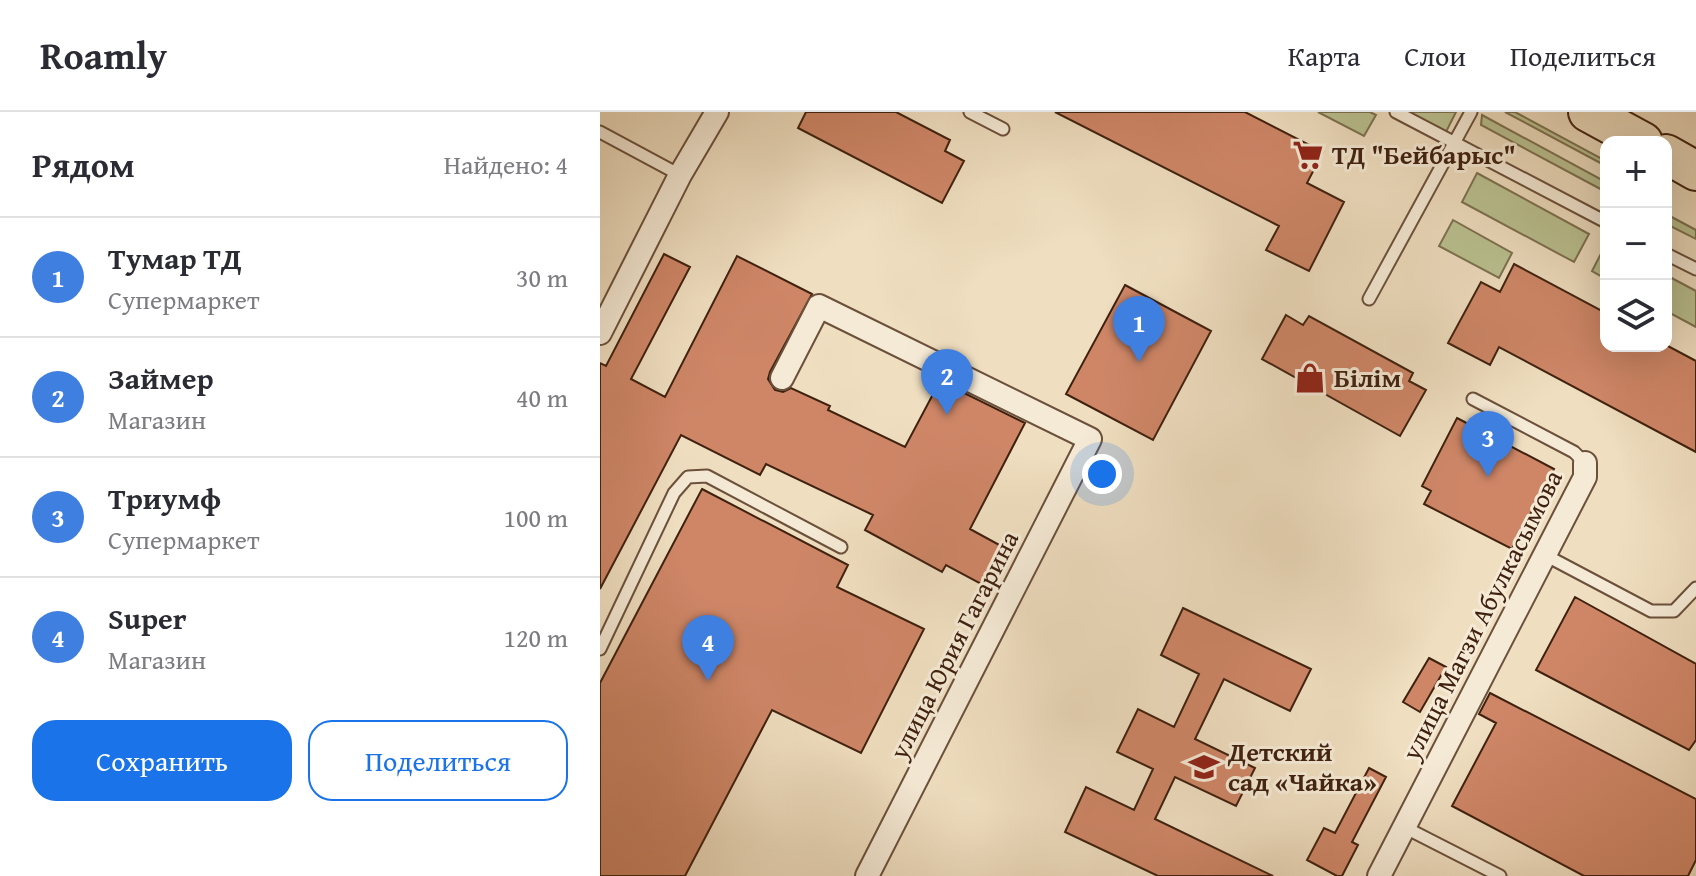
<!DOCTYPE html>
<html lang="ru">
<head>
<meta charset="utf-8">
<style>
  :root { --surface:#fff; --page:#f7f7f7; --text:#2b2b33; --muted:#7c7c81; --line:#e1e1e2; --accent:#1a73e8 }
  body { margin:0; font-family:"Gentium Book Plus",serif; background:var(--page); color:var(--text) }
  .controls { position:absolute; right:24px; top:24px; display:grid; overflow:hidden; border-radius:16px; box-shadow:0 8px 32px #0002 }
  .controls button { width:72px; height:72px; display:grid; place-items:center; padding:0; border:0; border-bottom:2px solid var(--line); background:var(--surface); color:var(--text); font:40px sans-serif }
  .you { position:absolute; left:502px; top:362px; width:28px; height:28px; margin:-20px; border:6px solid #fff; border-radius:50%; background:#1a73e8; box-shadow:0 0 0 12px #1a73e833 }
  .badge { display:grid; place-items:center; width:52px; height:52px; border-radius:50%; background:var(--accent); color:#fff; font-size:26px; font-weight:700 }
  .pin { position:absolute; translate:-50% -66px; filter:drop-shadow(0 2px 4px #0008) }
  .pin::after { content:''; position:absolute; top:42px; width:28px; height:24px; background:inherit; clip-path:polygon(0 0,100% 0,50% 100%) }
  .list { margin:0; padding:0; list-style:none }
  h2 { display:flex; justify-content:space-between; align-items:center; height:104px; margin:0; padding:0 32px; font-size:34px }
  h2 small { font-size:26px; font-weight:400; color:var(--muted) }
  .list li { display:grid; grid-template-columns:52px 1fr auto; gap:24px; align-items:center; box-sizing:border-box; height:120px; padding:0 32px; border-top:2px solid var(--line) }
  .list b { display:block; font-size:30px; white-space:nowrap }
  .list p { margin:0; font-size:26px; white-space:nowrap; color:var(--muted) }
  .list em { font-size:26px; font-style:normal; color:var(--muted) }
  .actions { display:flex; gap:16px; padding:24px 32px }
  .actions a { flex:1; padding:18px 0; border:2px solid var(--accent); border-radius:24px; text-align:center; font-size:28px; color:var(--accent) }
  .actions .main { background:var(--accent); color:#fff }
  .icon { flex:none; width:44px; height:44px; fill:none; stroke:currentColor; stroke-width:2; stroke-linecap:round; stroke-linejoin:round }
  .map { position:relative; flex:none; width:1096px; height:764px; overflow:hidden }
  header { display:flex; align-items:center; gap:48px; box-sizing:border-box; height:112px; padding:0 40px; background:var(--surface); border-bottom:2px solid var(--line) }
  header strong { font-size:38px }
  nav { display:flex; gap:44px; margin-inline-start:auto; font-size:28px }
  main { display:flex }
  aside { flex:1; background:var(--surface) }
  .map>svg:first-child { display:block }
</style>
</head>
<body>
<header>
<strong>Roamly</strong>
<nav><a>Карта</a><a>Слои</a><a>Поделиться</a></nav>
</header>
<main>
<aside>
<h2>Рядом<small>Найдено: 4</small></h2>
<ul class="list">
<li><span class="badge" style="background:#3f7fe0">1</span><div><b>Тумар ТД</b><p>Супермаркет</p></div><em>30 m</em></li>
<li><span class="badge" style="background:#3f7fe0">2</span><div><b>Займер</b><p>Магазин</p></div><em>40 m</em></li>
<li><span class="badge" style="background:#3f7fe0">3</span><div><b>Триумф</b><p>Супермаркет</p></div><em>100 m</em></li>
<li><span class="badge" style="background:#3f7fe0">4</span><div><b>Super</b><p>Магазин</p></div><em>120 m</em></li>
</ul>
<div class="actions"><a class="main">Сохранить</a><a>Поделиться</a></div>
</aside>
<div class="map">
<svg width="1096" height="764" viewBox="0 0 1096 764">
  <rect width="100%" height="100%" fill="#efdec0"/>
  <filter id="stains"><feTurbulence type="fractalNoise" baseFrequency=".0025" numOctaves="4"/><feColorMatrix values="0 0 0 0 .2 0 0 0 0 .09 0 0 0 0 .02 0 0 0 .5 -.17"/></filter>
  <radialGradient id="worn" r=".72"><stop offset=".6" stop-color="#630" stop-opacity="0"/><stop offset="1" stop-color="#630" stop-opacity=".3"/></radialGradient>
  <!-- green -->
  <path fill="#bac191" stroke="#7c7150" stroke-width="2" d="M 718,0 L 770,0 L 776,3 L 764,24 Z
    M 807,0 L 856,0 L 846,20 Z
    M 905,0 L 915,0 L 1006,49 L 1006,54 Z
    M 882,3 L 1006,70 L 1006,80 L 881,13 Z
    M 877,61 L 989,122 L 974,150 L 862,90 Z
    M 1066,102 L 1096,118 L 1096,127 L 1066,112 Z
    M 853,108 L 912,141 L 899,166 L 839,134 Z
    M 1006,132 L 1006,167 L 992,159 Z
    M 1066,163 L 1096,179 L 1096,215 L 1066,199 Z"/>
  <!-- building -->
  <path fill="#ce8667" stroke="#3f210f" stroke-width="2" d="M 206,0 L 296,0 L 350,28 L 345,39 L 364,49 L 342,91 L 198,16 Z
    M 455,0 L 645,0 L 723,40 L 707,71 L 744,90 L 709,159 L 666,138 L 679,114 Z
    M 64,142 L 90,155 L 31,267 L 65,285 L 137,144 L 212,182 L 170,260 L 168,267 L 175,278 L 183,280 L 191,276 L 230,294 L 228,298 L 305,335 L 340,269 L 425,311 L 370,417 L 403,435 L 383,473 L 346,453 L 342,460 L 265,418 L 273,403 L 166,352 L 160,363 L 81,323 L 0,477 L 0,251 L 6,254 Z
    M 914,152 L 1006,201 L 1006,234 L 1068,234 L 1096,249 L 1096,340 L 899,235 L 890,253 L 848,231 L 881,170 L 900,180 Z
    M 525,173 L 611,219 L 553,328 L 466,282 Z
    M 686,203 L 703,213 L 709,204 L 813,261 L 809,269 L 826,278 L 800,324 L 662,247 Z
    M 857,306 L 954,357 L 912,437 L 824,392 L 831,379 L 822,374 Z
    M 102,377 L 248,453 L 237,475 L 324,517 L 261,641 L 172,598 L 85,764 L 0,764 L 0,571 Z
    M 975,485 L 1096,552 L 1096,628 L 1089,638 L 936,558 Z
    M 583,496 L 711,557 L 690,599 L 624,567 L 595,627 L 655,656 L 636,694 L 575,665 L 555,707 L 673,764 L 558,764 L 465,720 L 486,675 L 534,698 L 553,657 L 517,640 L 538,597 L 574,615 L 599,562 L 561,543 Z
    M 829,546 L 846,555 L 820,600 L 803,590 Z
    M 890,581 L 1096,687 L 1096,748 L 1088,764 L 984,764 L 852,694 L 896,611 L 879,602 Z
    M 769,656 L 786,665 L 752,730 L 758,733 L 742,764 L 737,764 L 707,748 L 724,716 L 735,721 Z"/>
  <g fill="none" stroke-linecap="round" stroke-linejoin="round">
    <!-- lane casing -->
    <g stroke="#6b503b" stroke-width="15">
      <path id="lane" d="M 370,0 L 403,17
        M 796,0 L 1006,110
        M 0,20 L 80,63
        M 1066,142 L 1096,157
        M 769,187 L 871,0
        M 873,287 L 974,340 L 985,351
        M 945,443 L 1051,499 L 1074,499 L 1096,476
        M 0,537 L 74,381 L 88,365 L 107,364 L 241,435
        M 804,715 L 900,764"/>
    </g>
    <!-- street casing -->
    <g stroke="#6b503b" stroke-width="26">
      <path id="street" d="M 0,221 L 80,63 L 117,0
        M 182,266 L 219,194 L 490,327 L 267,764
        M 779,764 L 985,365 L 985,351"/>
    </g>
    <!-- highway casing -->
    <g stroke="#3f210f" stroke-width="42">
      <path id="highway" d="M 988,0 L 1043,30
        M 1066,42 L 1096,59"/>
    </g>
    <!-- lane -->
    <use href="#lane" stroke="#f5ead6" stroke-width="11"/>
    <!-- street -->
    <use href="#street" stroke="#f5ead6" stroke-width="22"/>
    <!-- highway -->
    <use href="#highway" stroke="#efdec0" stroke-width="38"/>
  </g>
  <!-- icons -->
  <defs>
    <g id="supermarket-bare" transform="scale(2.4)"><path d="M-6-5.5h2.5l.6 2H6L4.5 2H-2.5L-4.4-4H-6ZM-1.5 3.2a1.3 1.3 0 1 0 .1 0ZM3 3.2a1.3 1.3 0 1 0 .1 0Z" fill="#8f2418" stroke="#f5ead6" stroke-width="2.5" paint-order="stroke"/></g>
    <g id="shop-bare" transform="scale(2.4)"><path d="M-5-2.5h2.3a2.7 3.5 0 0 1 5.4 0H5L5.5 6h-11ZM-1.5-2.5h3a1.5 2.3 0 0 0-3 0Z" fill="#8f2418" stroke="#f5ead6" stroke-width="2.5" paint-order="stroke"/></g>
    <g id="school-bare" transform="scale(2.4)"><path d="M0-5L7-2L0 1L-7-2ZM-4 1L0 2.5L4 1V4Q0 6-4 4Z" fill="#8f2418" stroke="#f5ead6" stroke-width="2.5" paint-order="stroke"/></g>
  </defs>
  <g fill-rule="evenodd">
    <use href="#supermarket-bare" x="708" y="43"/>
    <use href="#shop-bare" x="710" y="266"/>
    <use href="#school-bare" x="604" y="655"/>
  </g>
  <g text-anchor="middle" stroke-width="6" stroke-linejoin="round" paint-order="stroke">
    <!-- poi labels -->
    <g font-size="26" font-weight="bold" fill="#3f210f" stroke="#f5ead6" text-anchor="start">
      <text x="732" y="52">ТД "Бейбарыс"</text>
      <text x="734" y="275">Білім</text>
      <text x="628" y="649">Детский<tspan x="628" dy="30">сад «Чайка»</tspan></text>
    </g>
    <!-- street labels -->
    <g font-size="26" fill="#3f210f" stroke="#f5ead6">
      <text transform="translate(882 503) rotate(-63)" y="9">улица Магзи Абулкасымова</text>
      <text transform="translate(354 533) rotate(-63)" y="9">улица Юрия Гагарина</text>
    </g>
  </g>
  <rect width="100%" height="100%" filter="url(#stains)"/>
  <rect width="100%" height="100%" fill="url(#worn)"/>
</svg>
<div class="controls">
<button>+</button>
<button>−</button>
<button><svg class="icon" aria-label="layers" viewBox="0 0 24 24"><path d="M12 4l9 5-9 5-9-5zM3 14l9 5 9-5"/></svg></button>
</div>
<div class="you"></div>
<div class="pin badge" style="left:539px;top:250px;background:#3f7fe0">1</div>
<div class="pin badge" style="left:347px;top:303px;background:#3f7fe0">2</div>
<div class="pin badge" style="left:888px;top:365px;background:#3f7fe0">3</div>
<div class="pin badge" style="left:108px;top:569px;background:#3f7fe0">4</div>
</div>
</main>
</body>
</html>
